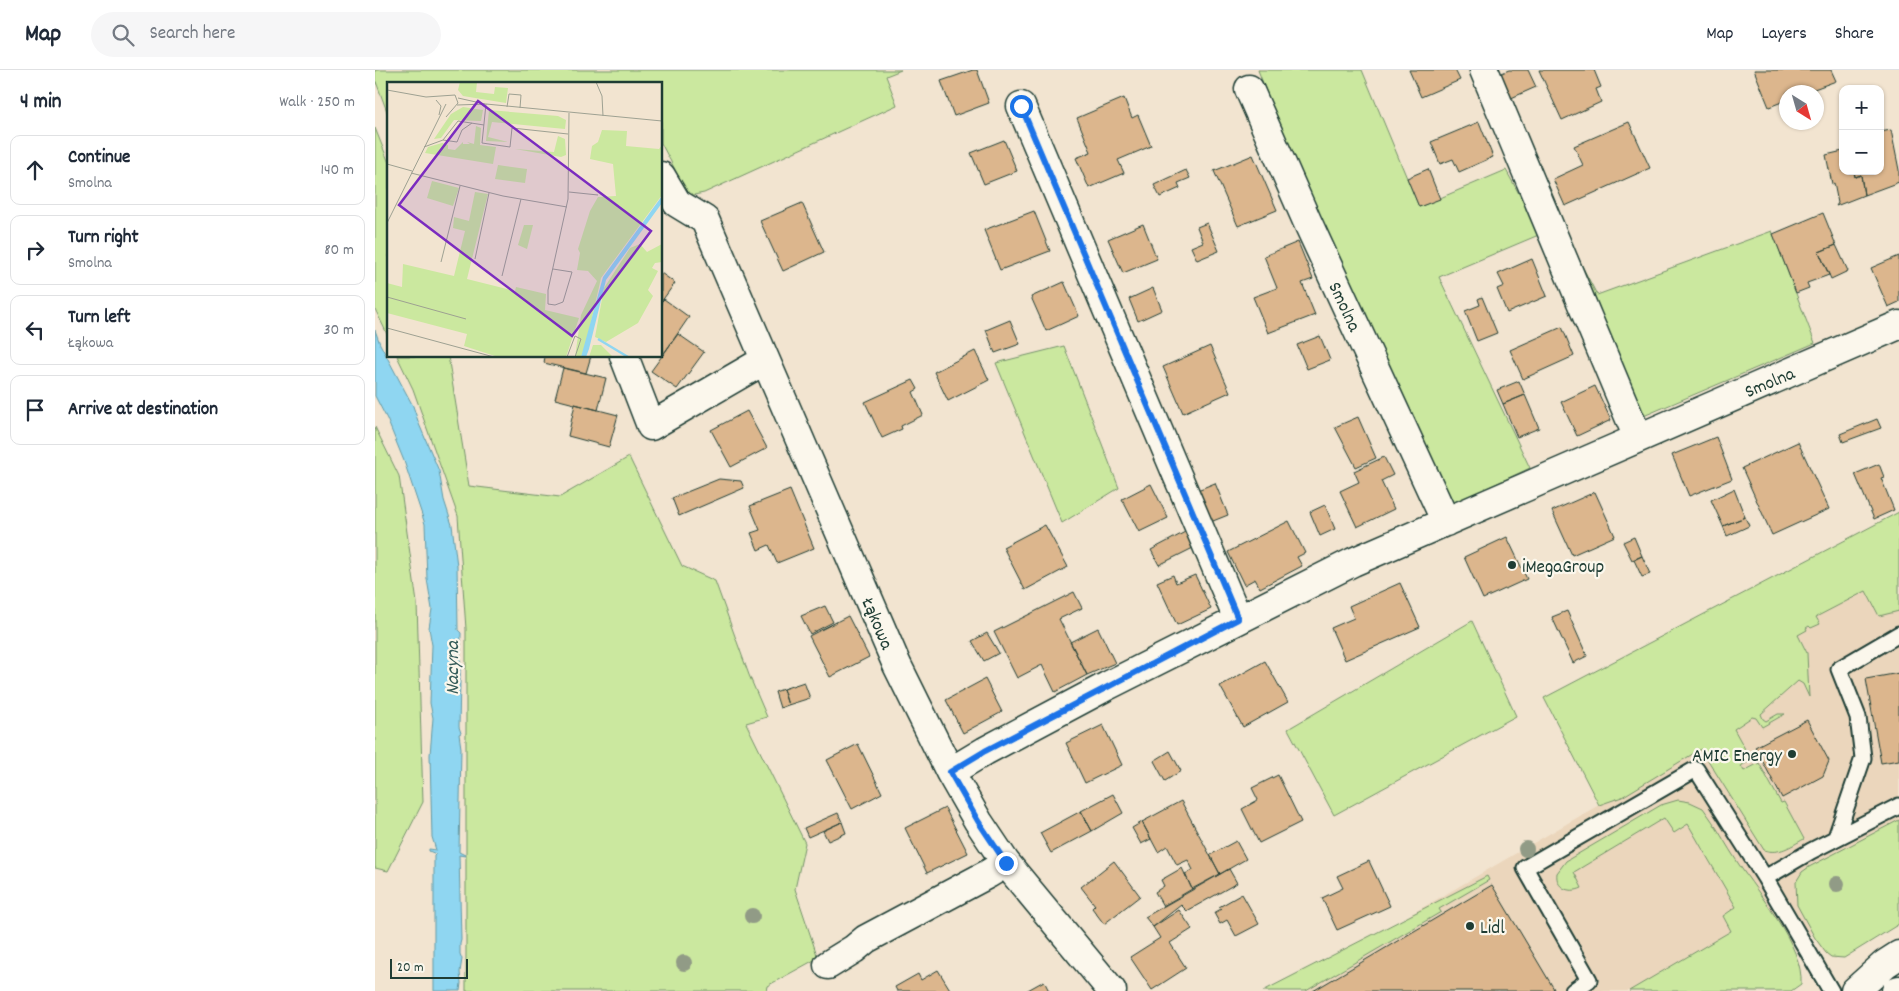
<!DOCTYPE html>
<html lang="en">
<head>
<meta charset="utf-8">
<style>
  :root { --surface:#fff; --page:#f6f6f7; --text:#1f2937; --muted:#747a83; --line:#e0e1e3 }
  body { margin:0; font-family:Dekko,sans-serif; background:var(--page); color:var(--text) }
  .controls { position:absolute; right:15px; top:15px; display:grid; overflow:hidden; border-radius:10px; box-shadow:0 1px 4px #0004 }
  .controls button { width:45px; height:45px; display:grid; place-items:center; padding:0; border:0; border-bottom:1px solid var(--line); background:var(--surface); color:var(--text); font:25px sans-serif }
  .compass { position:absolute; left:1404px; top:15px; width:45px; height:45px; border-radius:50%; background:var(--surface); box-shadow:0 1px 4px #0004; rotate:143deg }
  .scale { position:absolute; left:15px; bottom:12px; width:78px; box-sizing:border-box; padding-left:5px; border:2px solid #1f3d34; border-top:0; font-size:14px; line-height:18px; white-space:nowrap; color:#1f3d34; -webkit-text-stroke:4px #fbf7ec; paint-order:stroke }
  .stop { position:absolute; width:15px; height:15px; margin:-11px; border:4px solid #1a73e8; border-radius:50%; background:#fff }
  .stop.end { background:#1a73e8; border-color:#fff; box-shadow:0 1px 5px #0008 }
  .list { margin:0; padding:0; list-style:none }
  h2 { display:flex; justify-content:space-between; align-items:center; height:65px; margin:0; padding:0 20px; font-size:21px }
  h2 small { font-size:16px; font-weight:400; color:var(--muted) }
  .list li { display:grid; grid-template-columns:32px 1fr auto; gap:15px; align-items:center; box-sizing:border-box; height:70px; margin:0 10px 10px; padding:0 10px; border:1px solid var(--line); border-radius:10px }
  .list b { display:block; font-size:19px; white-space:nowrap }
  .list p { margin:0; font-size:16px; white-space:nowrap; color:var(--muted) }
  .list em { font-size:16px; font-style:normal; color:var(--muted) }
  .icon { flex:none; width:28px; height:28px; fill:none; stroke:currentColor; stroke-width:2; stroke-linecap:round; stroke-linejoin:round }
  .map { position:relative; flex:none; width:1524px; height:921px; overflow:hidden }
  header { display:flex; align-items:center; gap:30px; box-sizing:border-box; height:70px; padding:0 25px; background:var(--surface); border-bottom:1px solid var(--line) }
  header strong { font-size:24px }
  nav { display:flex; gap:28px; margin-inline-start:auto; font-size:18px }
  .search { width:350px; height:45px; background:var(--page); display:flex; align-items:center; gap:12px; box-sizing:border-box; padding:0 18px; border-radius:28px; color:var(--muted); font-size:19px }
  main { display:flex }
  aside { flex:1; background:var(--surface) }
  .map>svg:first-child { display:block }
</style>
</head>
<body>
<header>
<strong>Map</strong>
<div class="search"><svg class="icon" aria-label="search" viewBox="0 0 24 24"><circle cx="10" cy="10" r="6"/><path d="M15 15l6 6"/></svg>Search here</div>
<nav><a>Map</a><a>Layers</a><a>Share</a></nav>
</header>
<main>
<aside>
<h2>4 min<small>Walk · 250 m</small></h2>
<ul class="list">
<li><svg class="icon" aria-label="ahead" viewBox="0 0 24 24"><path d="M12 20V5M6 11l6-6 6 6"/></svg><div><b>Continue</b><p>Smolna</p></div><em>140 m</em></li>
<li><svg class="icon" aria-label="right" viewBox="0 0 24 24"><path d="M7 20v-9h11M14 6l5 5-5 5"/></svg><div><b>Turn right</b><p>Smolna</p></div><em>80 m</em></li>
<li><svg class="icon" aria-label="left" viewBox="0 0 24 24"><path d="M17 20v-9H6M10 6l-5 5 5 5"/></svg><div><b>Turn left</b><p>Łąkowa</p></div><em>30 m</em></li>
<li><svg class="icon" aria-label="arrive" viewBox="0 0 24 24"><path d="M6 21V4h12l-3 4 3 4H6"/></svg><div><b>Arrive at destination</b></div></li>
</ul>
</aside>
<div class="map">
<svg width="1524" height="921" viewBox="0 0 1524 921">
  <rect width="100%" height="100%" fill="#f2e4d0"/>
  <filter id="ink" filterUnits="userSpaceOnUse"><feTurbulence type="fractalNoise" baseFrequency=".02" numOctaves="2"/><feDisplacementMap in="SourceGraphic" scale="10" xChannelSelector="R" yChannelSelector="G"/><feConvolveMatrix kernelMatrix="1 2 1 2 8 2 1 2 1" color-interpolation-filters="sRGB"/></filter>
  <g filter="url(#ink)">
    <!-- built -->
    <path fill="#ebd6bc" d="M 1524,442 L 1524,854 L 1469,888 L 1463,887 L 1460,889 L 1453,886 L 1447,880 L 1436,863 L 1416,874 L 1424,892 L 1426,908 L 1426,914 L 1416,921 L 888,921 L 1028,849 L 1224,735 L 1169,628 Z"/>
    <!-- green -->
    <path fill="#cbe89f" stroke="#75926a" d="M 0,0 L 526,0 L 511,6 L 522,35 L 329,123 L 314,126 L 286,73 L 286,14 L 14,14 L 14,47 L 0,9 Z
      M 883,0 L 987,0 L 1044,137 L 1131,100 L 1166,164 L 1064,207 L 1155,398 L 1071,437 L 938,145 Z
      M 0,58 L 14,93 L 14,268 L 0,239 Z
      M 1183,149 L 1222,225 L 1397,161 L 1440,273 L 1264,348 Z
      M 689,276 L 744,418 L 687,453 L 621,293 Z
      M 22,286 L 73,286 L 94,416 L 185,427 L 254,387 L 307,496 L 340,511 L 374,605 L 392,647 L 371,653 L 430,773 L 420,819 L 443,888 L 392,916 L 391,921 L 91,921 L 91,559 L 83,446 L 38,319 Z
      M 0,357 L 24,406 L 42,533 L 48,732 L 13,801 L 0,798 Z
      M 1524,442 L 1524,541 L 1504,546 L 1491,521 L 1441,547 L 1445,554 L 1436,558 L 1434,556 L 1431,558 L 1432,560 L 1423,565 L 1432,583 L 1434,627 L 1428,614 L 1423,611 L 1386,644 L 1388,649 L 1391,651 L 1403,644 L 1410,644 L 1387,657 L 1381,648 L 1377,647 L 1359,659 L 1376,690 L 1366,696 L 1369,701 L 1384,693 L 1406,733 L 1409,732 L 1429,769 C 1416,776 1404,785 1389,780 L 1326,679 L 1247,727 L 1224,735 L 1169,628 Z
      M 1097,551 L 1141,646 L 959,745 L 913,659 Z
      M 1303,730 L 1315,732 L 1328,738 C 1341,755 1351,775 1363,793 C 1383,824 1429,876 1426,914 L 1416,921 L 1254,921 L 1356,861 L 1348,846 L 1361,837 L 1313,754 L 1299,763 L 1289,748 L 1199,802 L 1207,818 C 1194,824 1180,818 1182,803 L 1191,791 L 1286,735 Z
      M 1524,750 L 1524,854 L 1469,888 L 1456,887 L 1451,883 L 1440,868 L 1422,835 L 1421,812 L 1427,802 L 1434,797 Z
      M 1112,806 L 1114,810 L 1064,839 L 1066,842 L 931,921 L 888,921 Z"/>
    <!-- water -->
    <path fill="#8fd6f1" stroke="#6299a5" d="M 0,260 L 5,274 L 38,336 L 44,354 L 64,401 L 69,430 L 77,455 L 82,496 L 83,560 L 86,563 L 84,657 L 86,663 L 84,664 L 86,678 L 84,782 L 90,785 L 90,786 L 84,785 L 86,870 L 85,874 L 85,884 L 87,889 L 85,902 L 86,913 L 85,921 L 59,921 L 59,786 L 61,784 L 54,781 L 54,779 L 61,780 L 57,767 L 55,685 L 58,648 L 55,633 L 57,575 L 54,558 L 57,539 L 52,509 L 50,454 L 29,391 L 12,349 L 0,326 Z"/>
    <!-- building -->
    <path fill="#dcb68d" stroke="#1f3d34" d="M 598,0 L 602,0 L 614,33 L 579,46 L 566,11 Z
      M 1034,0 L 1080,0 L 1085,10 L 1046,27 Z
      M 1134,0 L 1153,0 L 1161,17 L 1134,29 L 1122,5 Z
      M 1164,0 L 1219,0 L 1226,17 L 1221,19 L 1226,32 L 1187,50 Z
      M 1379,0 L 1456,0 L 1461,11 L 1431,22 L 1412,22 L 1412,30 L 1394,37 Z
      M 749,28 L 757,48 L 763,45 L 776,76 L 743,90 L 749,103 L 714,118 L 701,88 L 716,82 L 702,48 Z
      M 1104,52 L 1118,87 L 1084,102 L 1078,89 L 1065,94 L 1056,72 Z
      M 1254,52 L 1275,98 L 1190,136 L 1178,109 L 1208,95 L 1199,76 Z
      M 1516,60 L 1524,100 L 1524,112 L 1489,125 L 1486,105 L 1480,107 L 1479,101 L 1505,101 L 1505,62 Z
      M 629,70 L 642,101 L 609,114 L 596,83 Z
      M 1468,81 L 1468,101 L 1479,101 L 1480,107 L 1486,105 L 1489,125 L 1461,136 L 1463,133 L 1459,113 L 1457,114 L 1451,85 Z
      M 878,85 L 902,140 L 863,156 L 839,101 Z
      M 1053,99 L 1065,129 L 1044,137 L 1032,108 Z
      M 811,100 L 815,108 L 803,113 L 805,118 L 785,127 L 779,115 Z
      M 427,133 L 449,182 L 408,201 L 385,151 Z
      M 659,141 L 675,181 L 625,200 L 609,160 Z
      M 1448,143 L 1461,175 L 1444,182 L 1454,205 L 1432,213 L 1434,218 L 1421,223 L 1398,164 Z
      M 832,153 L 844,181 L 822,190 L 816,177 L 828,172 L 822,157 Z
      M 768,154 L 782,189 L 748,203 L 733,169 Z
      M 923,172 L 938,209 L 927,213 L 940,245 L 893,263 L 878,227 L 902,218 L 889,186 Z
      M 1461,175 L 1473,201 L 1456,209 L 1444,182 Z
      M 1524,186 L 1524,232 L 1513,237 L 1496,198 Z
      M 1157,189 L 1172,226 L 1132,243 L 1122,219 L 1129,216 L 1123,204 Z
      M 286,203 L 300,213 L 286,232 Z
      M 689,212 L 704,246 L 671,261 L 656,227 Z
      M 778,218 L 787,240 L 763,251 L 754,229 Z
      M 1107,227 L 1122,263 L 1102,271 L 1090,241 L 1105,235 L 1103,229 Z
      M 289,229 L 314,247 L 288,285 L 286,232 Z
      M 635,250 L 645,274 L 620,283 L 611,260 Z
      M 1187,257 L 1199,286 L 1148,309 L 1135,280 Z
      M 303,264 L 329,282 L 302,319 L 276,301 Z
      M 945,266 L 955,290 L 932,299 L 922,275 Z
      M 835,276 L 855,322 L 808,343 L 788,297 Z
      M 600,281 L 614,310 L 573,331 L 559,302 Z
      M 170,286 L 216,286 L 211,303 L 169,293 Z
      M 188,298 L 231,308 L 223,340 L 180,329 Z
      M 538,310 L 543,319 L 538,322 L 548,345 L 526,356 L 527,359 L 507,368 L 490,332 Z
      M 1144,311 L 1150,325 L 1128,334 L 1122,320 Z
      M 1220,316 L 1236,350 L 1202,366 L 1186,332 Z
      M 1150,325 L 1164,358 L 1142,367 L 1128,334 Z
      M 200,334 L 243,345 L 234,377 L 193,366 Z
      M 372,341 L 392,378 L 356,397 L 336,360 Z
      M 983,347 L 1001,388 L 981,397 L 960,357 Z
      M 1502,349 L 1506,358 L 1468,372 L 1465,364 Z
      M 1341,367 L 1357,409 L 1314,426 L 1297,385 Z
      M 1423,372 L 1454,439 L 1397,465 L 1367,398 Z
      M 1009,387 L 1018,405 L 1006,411 L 1019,439 L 982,457 L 965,421 L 984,412 L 979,401 Z
      M 1504,394 L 1509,407 L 1506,408 L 1519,440 L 1499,449 L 1480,404 Z
      M 344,409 L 366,411 L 369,418 L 304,446 L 297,428 Z
      M 840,413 L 853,445 L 833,453 L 820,421 Z
      M 776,414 L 793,448 L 764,462 L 747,429 Z
      M 1359,419 L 1370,447 L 1348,456 L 1336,430 Z
      M 415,420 L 439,478 L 402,493 L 394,475 L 383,480 L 376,463 L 385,460 L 375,436 Z
      M 1220,422 L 1240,466 L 1197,485 L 1177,441 Z
      M 950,435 L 960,459 L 945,466 L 935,442 Z
      M 1370,447 L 1374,456 L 1352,466 L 1348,456 Z
      M 914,451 L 930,483 L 922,487 L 927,496 L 885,518 L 880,509 L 869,515 L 853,482 Z
      M 670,455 L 693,497 L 650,520 L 628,477 Z
      M 812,461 L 820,477 L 784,495 L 776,480 Z
      M 1132,467 L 1152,509 L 1108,529 L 1089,487 Z
      M 1259,467 L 1267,486 L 1257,490 L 1248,472 Z
      M 1267,486 L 1275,504 L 1267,507 L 1259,490 Z
      M 798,505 L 801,513 L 820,505 L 836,539 L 802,555 L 782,512 Z
      M 1025,513 L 1045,557 L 970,590 L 956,558 L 979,548 L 974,536 Z
      M 699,522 L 707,538 L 684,549 L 712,605 L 680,622 L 667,595 L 642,608 L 619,562 Z
      M 450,536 L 458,552 L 435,564 L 426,546 Z
      M 1192,541 L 1212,586 L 1198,593 L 1177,547 Z
      M 473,546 L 494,587 L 455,607 L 434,566 Z
      M 723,558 L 740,593 L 712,605 L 695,572 Z
      M 612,563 L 624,583 L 609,591 L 597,571 Z
      M 890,591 L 913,632 L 868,657 L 845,616 Z
      M 1524,603 L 1524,690 L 1506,693 L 1491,609 Z
      M 610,609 L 627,642 L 588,663 L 571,630 Z
      M 429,612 L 435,628 L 413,635 L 408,619 Z
      M 408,619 L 413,635 L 405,638 L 400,622 Z
      M 1432,650 L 1454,691 L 1448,706 L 1407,728 L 1380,677 Z
      M 728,655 L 747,695 L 710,713 L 691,673 Z
      M 483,674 L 507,723 L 477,739 L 452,690 Z
      M 795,681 L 806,701 L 790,711 L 779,691 Z
      M 903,705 L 926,752 L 884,773 L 867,739 L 883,730 L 877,718 Z
      M 738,724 L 748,743 L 717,761 L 706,741 Z
      M 806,731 L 845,804 L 817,819 L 810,804 L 818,800 L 813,790 L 802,795 L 792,776 L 783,782 L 767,752 Z
      M 570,738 L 593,783 L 552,803 L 530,758 Z
      M 706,741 L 717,761 L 676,783 L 665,763 Z
      M 463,743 L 467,752 L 433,767 L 429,758 Z
      M 467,752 L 471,763 L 453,771 L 448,761 Z
      M 767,752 L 776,769 L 766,774 L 757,758 Z
      M 861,771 L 871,789 L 845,804 L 835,785 Z
      M 739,791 L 765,826 L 729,854 L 717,838 L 720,835 L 706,817 Z
      M 994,791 L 1015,836 L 962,860 L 947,828 L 968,818 L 962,806 Z
      M 807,798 L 817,819 L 788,836 L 780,822 L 789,816 L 786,810 Z
      M 854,799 L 862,813 L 812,841 L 806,835 L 778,857 L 770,847 Z
      M 1117,815 L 1179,919 L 1175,921 L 938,921 Z
      M 867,824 L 884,854 L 861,866 L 852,850 L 845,854 L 839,843 L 846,839 L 844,837 Z
      M 804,840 L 817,859 L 795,873 L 811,898 L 777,920 L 755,887 L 785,868 L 778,857 Z
      M 563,900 L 576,921 L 522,921 L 520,917 L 543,904 L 546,910 Z
      M 669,911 L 674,921 L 651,921 Z"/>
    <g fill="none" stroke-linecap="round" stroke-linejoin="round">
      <!-- service casing -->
      <g stroke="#1f3d34" stroke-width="19">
        <path id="service" d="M 1461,767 L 1488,688 L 1483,647 L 1464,599 L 1524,564
          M 1390,808 L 1436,781 L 1524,736
          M 1198,921 L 1214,910 L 1150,798 L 1321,699 L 1390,808 L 1456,921"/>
      </g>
      <!-- minor casing -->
      <g stroke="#1f3d34" stroke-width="31">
        <path id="minor" d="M 1109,0 L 1263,368
          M 874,19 L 932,151 L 1071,452
          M 646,36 L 863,549
          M 286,106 L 302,133 L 330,150 L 522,595 L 575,702 L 603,751 L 631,793 L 737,921
          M 249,286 L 276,356 L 390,290
          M 575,702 L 610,681 L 732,616 L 978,492 L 1524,255
          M 453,895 L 479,879 L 491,869 L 613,804 L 631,793"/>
      </g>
      <!-- tertiary casing -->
      <g stroke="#1f3d34" stroke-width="31">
        <path id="tertiary" d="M 1480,921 L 1510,894 L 1524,885
          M 1521,921 L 1524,920"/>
      </g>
      <!-- service -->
      <use href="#service" stroke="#fbf7ec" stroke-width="15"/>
      <!-- minor -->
      <use href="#minor" stroke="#fbf7ec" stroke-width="28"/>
      <!-- tertiary -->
      <use href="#tertiary" stroke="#fbf7ec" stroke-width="28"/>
    </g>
    <!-- trees -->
    <g fill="#919b86">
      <circle cx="1151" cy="779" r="8"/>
      <circle cx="1462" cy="814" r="8"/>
      <circle cx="377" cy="846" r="8"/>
      <circle cx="309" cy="893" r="8"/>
    </g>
  </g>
  <g fill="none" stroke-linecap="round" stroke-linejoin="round" filter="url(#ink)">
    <!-- route -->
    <path stroke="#1a73e8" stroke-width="6" d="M 631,793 L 603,751 L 575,702 L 610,681 L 863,549 L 646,36"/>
  </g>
  <!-- markers -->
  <g fill="#1f3d34" stroke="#fbf7ec" stroke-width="2">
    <circle cx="1137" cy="495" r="5"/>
    <circle cx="1417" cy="684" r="5"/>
    <circle cx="1095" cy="856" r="5"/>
  </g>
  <g text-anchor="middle" stroke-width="4.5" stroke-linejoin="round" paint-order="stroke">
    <!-- street labels -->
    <g font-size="19" fill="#1f3d34" stroke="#fbf7ec">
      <text transform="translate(971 236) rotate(65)" y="7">Smolna</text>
      <text transform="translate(1394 311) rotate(-23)" y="7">Smolna</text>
      <text transform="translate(504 553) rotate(67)" y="7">Łąkowa</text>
    </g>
    <!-- poi labels -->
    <g font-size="19" fill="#1f3d34" stroke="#fbf7ec" text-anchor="start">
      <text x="1147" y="502">iMegaGroup</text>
      <text x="1407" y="691" text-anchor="end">AMIC Energy</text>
      <text x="1105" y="863">Lidl</text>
    </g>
    <!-- water labels -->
    <g font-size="20" font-style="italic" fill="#355c5a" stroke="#fbf7ec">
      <text transform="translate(76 598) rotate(-90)" y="7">Nacyna</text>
    </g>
  </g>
  <!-- overview -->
  <g transform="translate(12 12)">
    <rect width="275" height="275" fill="#f2e4d0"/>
    <path d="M 73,0 L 90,0 L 89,10 L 107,12 L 108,5 L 121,6 L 119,21 L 76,14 L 71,8 ZM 76,25 L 96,28 L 94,39 L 67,38 L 54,56 L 47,57 L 64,32 ZM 102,28 L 171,34 L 179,38 L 178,47 L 105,40 L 101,55 L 121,60 L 99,59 ZM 89,44 L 94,46 L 93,63 L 109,65 L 106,82 L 38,71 L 41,65 L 55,61 L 61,63 L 61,67 L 68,68 L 76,60 L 76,62 L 83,62 L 80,60 L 87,62 ZM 215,48 L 240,49 L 239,64 L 272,67 L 275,63 L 275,113 L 214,196 L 200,258 L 194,275 L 188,275 L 194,233 L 210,199 L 201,189 L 190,188 L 193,171 L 191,167 L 203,129 L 211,115 L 229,114 L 226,82 L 203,77 L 205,64 L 211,60 ZM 171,54 L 178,57 L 179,73 L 174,75 L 128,67 L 167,70 ZM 111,83 L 140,87 L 138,101 L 108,97 ZM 45,99 L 72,106 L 66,124 L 40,116 ZM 88,110 L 101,112 L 80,197 L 128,209 L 129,205 L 159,212 L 158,228 L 192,236 L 179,275 L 111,275 L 77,264 L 80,252 L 0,231 L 0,201 L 15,205 L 16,182 L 67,194 L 78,149 L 66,146 L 67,135 L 82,139 ZM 137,143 L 146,143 L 140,167 L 131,163 ZM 253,162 L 260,170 L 275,162 L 275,180 L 268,181 L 265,186 L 271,189 L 261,208 L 266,214 L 251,241 L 219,260 L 208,255 L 217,206 L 243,166 ZM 206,263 L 214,263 L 226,275 L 202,275 Z" fill="#cbe89f"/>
    <path d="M 275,114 L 275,121 L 219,198 L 202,267 L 199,275 L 194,275 L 216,195 Z" fill="#8fd6f1"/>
    <path fill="none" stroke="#8fd6f1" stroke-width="2.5" d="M 211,257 L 241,275"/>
    <path fill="none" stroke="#9ea192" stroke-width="1" d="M 209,0 L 215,14 L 216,34M 0,8 L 39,15 L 68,13 L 71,21 L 59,35M 71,16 L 98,22M 49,18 L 54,24 L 52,33M 99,22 L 95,61 L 123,65 L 125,46 L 181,52M 70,23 L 99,22 L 275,39M 120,25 L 122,12 L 134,13 L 133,26M 85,41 L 75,48 L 70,60 L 56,58 L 71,39 L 97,43M 37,65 L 56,58M 0,82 L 25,89M 24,91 L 116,114 L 180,125M 182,110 L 211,113M 0,141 L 59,22M 88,177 L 102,111M 54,180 L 73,104M 166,187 L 185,190 L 176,220 L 168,223 L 161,222 L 161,208 L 181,117 L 182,31M 115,194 L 134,117M 0,215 L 79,237M 0,246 L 107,275M 180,275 L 188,254 L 194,257 L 188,275"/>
    <path fill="#7b2cbf" fill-opacity="0.15" stroke="#7b2cbf" stroke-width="2.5" d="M 91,19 L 264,149 L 185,254 L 12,123 Z"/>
    <rect width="275" height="275" fill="none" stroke="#1f3d34" stroke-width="2.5"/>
  </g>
</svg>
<div class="controls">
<button>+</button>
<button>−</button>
</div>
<svg class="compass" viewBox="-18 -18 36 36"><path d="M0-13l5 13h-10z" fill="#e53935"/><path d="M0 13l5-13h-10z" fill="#747a83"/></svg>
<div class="scale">20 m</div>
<div class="stop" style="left:646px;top:36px"></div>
<div class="stop end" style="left:631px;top:793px"></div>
</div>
</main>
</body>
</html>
